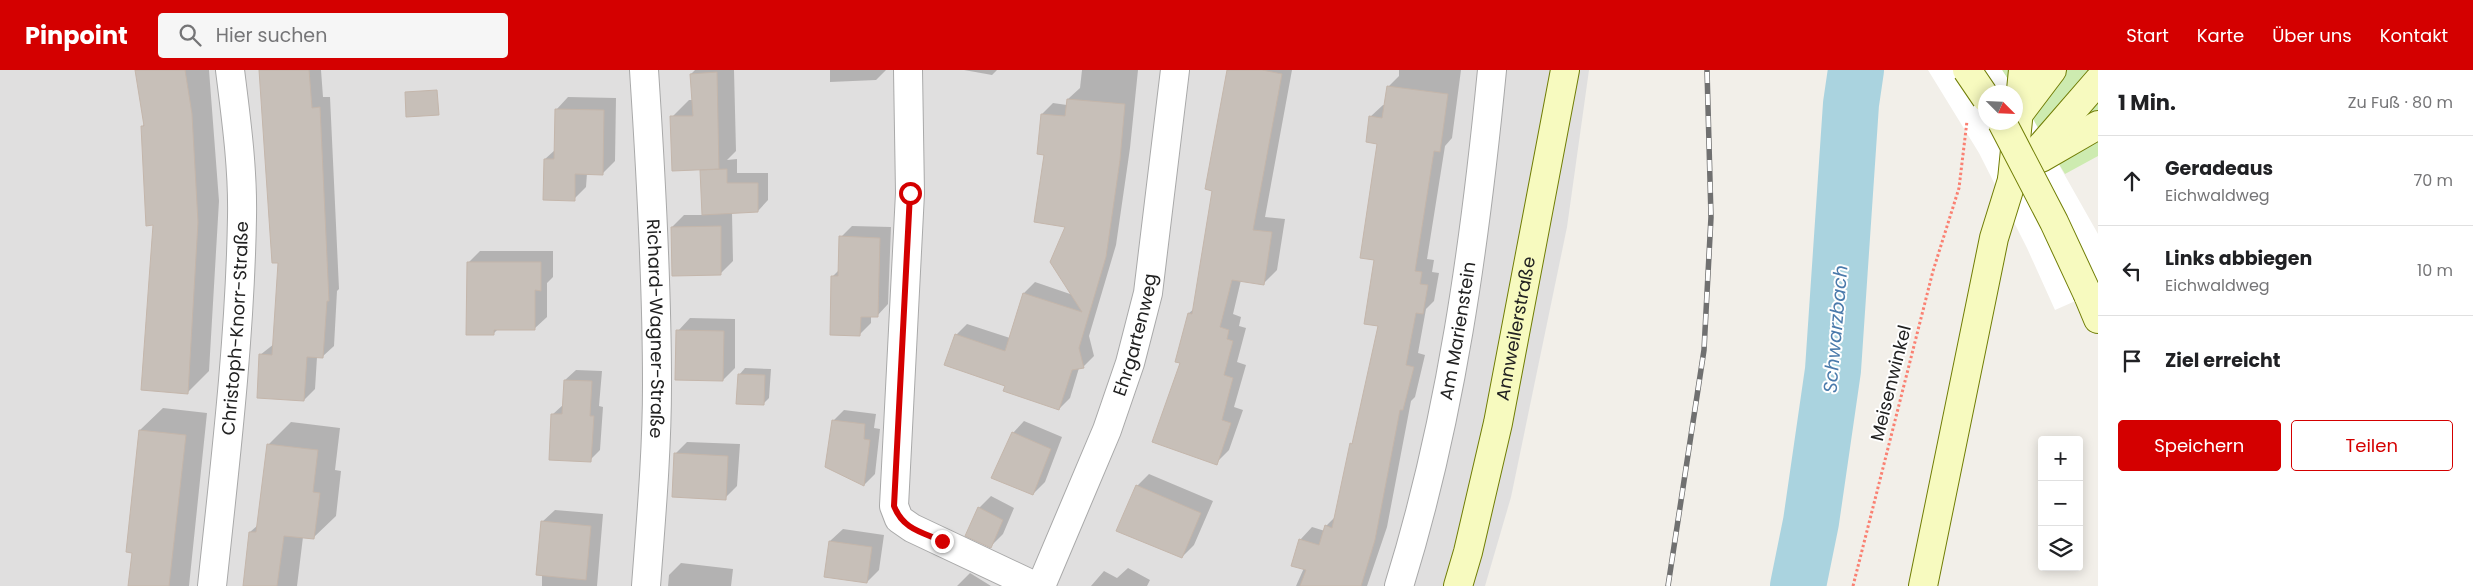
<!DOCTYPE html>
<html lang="de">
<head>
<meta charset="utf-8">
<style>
  :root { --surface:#fff; --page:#f6f6f6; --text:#202124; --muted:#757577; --line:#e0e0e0; --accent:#d40000 }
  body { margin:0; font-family:Poppins,sans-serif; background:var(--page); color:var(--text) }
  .controls { position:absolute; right:15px; bottom:15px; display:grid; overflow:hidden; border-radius:5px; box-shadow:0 2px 12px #0003 }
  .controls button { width:45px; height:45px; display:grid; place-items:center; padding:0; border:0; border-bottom:1px solid var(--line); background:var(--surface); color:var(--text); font:25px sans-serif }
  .compass { position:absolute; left:1978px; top:15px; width:45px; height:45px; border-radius:50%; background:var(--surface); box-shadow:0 2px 12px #0003; rotate:114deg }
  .stop { position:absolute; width:15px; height:15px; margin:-11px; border:4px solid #d40000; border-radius:50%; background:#fff }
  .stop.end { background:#d40000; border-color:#fff; box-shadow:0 1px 5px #0008 }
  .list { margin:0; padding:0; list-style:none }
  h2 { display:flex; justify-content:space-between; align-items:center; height:65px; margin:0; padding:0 20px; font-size:21px }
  h2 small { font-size:16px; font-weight:400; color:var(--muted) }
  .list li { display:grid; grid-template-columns:32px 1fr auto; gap:15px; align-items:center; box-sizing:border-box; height:90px; padding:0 20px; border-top:1px solid var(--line) }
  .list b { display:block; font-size:19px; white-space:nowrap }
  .list p { margin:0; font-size:16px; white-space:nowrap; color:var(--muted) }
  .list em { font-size:16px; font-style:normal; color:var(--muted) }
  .actions { display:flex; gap:10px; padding:15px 20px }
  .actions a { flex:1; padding:11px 0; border:1px solid var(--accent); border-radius:5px; text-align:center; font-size:18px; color:var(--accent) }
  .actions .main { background:var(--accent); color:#fff }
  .icon { flex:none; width:28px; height:28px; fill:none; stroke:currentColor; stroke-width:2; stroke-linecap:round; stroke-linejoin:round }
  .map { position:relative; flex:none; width:2098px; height:516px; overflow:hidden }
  header { display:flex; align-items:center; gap:30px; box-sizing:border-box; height:70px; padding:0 25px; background:var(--accent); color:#fff }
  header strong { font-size:24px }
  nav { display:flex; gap:28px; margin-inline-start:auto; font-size:18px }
  .search { width:350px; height:45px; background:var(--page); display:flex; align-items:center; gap:12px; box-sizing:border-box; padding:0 18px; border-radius:5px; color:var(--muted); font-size:19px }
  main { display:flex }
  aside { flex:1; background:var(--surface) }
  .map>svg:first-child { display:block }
</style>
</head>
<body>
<header>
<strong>Pinpoint</strong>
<div class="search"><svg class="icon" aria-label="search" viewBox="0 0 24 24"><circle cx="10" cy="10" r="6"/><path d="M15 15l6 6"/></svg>Hier suchen</div>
<nav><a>Start</a><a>Karte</a><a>Über uns</a><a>Kontakt</a></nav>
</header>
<main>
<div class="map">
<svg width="2098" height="516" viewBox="0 0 2098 516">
  <rect width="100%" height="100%" fill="#f2efe9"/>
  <!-- residential -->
  <path fill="#e0dfdf" d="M 0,0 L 1589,0 L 1567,157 L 1511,427 L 1485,516 L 0,516 Z"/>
  <!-- grass -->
  <path fill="#cdebb0" d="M 2002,0 L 2098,0 L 2098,86 L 2065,104 Z"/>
  <!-- pier -->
  <path fill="#fff" fill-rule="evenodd" d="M 1928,0 L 2002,0 L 2029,42 L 2098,164 L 2098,221 L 2055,240 L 2027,178 L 1979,83 ZM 1986,22 L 2016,22 L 2016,52 L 1986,52 Z"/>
  <!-- shadow -->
  <path fill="#0003" d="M 136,0 L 209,0 L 219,131 L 209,301 L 188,322 L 154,154 L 142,57 L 144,54 Z
    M 260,0 L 321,0 L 323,27 L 330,27 L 339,219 L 337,221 L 334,276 L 322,287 L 317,287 L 315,319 L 304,330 L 260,285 L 274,274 L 279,191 Z
    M 695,0 L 734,0 L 736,81 L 727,90 L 737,89 L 737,103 L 768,103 L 768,130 L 758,141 L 732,142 L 733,191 L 721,203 L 672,157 L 684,145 L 703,145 L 701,101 L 704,98 L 672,47 L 689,30 L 693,30 L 691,4 Z
    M 830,0 L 886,0 L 876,10 L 830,12 Z
    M 964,0 L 997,0 L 992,5 Z
    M 1082,0 L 1138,0 L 1130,78 L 1116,175 L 1089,266 L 1094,286 L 1083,297 L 1079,298 L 1070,328 L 1059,339 L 1007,315 L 956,265 L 967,254 L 1010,268 L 1024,223 L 1035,212 L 1073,225 L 1067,156 L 1045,84 L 1042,44 L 1053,33 L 1067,35 L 1068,29 L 1080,18 Z
    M 1228,0 L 1292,0 L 1265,147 L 1285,149 L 1277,200 L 1264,213 L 1241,210 L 1233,244 L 1241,247 L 1239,256 L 1246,258 L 1237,292 L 1246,295 L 1234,337 L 1243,340 L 1229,380 L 1216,393 L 1181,293 L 1189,243 L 1195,238 L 1213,120 L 1207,118 Z
    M 1399,0 L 1461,0 L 1452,68 L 1445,76 L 1427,189 L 1434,190 L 1432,202 L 1439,203 L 1434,231 L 1426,239 L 1418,283 L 1425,285 L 1415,327 L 1411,331 L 1387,457 L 1367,516 L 1296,516 L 1304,498 L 1300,470 L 1312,457 L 1325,461 L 1326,456 L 1336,446 L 1380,255 L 1376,189 L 1379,72 L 1370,47 L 1383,35 L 1385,35 L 1388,17 L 1399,6 Z
    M 568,27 L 616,28 L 615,91 L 602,104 L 587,103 L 586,117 L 574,129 L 545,89 L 555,80 L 556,40 Z
    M 852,156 L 891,157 L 888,234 L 877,246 L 871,246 L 871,253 L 859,265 L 833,206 L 840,199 L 841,167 Z
    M 480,181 L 553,181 L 553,207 L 547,213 L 547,247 L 534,259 L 498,259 L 493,264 L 468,193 Z
    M 690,248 L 735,249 L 735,298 L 723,310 L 678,261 Z
    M 745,298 L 771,299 L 769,328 L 763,334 L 739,305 Z
    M 576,300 L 602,301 L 599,336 L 603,337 L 600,380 L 590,390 L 552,345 L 564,334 L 565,310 Z
    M 163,338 L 207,343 L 189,516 L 129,516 L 133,482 L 140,360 Z
    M 844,340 L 876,344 L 874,358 L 880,359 L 875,404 L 864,415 L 833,351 Z
    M 1024,351 L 1062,367 L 1045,412 L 1033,424 L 1013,363 Z
    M 291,352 L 340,358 L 335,400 L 341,401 L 336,446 L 313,468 L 303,467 L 297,516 L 244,516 L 250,462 L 258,455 L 268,375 Z
    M 687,372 L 740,374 L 737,416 L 725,428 L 675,384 Z
    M 1149,404 L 1213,431 L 1194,475 L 1182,487 L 1137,416 Z
    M 991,426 L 1014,438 L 1003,464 L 991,476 L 979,438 Z
    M 555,440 L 603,444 L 597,516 L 542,516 L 542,452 Z
    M 843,459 L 884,465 L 879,500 L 867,512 L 830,471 Z
    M 681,493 L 733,499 L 731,516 L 668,516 L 669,505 Z
    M 1128,498 L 1150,510 L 1147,516 L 1091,516 L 1104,501 L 1117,508 Z
    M 970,503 L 991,516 L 957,516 Z"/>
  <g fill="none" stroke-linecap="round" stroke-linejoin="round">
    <!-- river -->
    <path stroke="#aad3df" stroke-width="56" d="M 1798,516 L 1811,452 L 1833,300 L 1851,34 L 1856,0"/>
  </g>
  <!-- building -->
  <path fill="#c7bfb8" stroke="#c4b6ab" d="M 135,0 L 185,0 L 192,44 L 198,152 L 188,324 L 141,320 L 153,155 L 146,156 L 141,56 L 144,56 Z
    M 259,0 L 309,0 L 312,38 L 320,37 L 329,231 L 327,231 L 323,288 L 307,287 L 304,331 L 257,328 L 259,284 L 272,285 L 278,193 L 272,193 Z
    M 1227,0 L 1262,0 L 1282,4 L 1253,160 L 1272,162 L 1264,215 L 1232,210 L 1220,257 L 1229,260 L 1227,269 L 1233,271 L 1224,305 L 1233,308 L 1222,350 L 1231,353 L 1217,395 L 1152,372 L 1180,293 L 1175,292 L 1188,243 L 1192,244 L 1212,121 L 1205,119 Z
    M 717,2 L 719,99 L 672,101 L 670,46 L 693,46 L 690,4 Z
    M 1387,16 L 1448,24 L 1440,82 L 1434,81 L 1415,201 L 1422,202 L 1420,214 L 1428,215 L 1423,244 L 1416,243 L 1406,295 L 1414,297 L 1403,340 L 1400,340 L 1375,470 L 1361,516 L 1300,516 L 1306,500 L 1291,496 L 1299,469 L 1319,475 L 1325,455 L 1332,458 L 1350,373 L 1352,374 L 1378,256 L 1364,254 L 1374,190 L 1360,188 L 1377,74 L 1366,72 L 1369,46 L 1382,48 Z
    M 437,20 L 439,45 L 406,47 L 405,22 Z
    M 1067,29 L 1125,34 L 1120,90 L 1106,187 L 1079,278 L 1084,298 L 1072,300 L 1059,340 L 1003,321 L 1005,316 L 944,295 L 955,264 L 1005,281 L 1023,223 L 1082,242 L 1050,192 L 1065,157 L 1034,152 L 1044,85 L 1037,84 L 1041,44 L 1065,46 Z
    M 555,39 L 604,40 L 603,105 L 575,104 L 575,131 L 543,130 L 544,89 L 554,89 Z
    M 727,99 L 727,113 L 758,113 L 758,142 L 702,145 L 700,100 Z
    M 721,156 L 721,205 L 672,206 L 671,157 Z
    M 839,166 L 880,168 L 878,247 L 861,247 L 860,266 L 830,265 L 831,206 L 838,206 Z
    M 467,192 L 541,192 L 541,221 L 535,220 L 535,260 L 494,260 L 494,265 L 466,265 Z
    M 676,260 L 724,261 L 723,311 L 675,310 Z
    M 738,304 L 765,305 L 764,335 L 736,334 Z
    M 564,310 L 592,311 L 590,346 L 594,346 L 591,392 L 549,390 L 551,344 L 562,344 Z
    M 832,350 L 865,354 L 864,369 L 870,370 L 864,416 L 825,397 Z
    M 139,360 L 186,365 L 169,516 L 128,516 L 132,483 L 126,482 Z
    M 1012,362 L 1051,379 L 1033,425 L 991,408 Z
    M 267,374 L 318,380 L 313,422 L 320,423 L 314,469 L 284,466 L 277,516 L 243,516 L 249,462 L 256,462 Z
    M 674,383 L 728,386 L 726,430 L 672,427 Z
    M 1136,415 L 1201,443 L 1182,488 L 1116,461 Z
    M 978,437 L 1003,450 L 991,478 L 965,466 Z
    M 541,451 L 591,456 L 586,510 L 536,505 Z
    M 829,471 L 872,477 L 867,513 L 824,507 Z"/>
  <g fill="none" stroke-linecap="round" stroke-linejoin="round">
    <!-- street casing -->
    <g stroke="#a9a9a9" stroke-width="30">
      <g id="street">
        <path id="s1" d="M 644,0 C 651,105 657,210 657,315 C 657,382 651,449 646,516"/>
        <path d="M 908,0 L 910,123 L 894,436 L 899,449 L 912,458 L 1035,516"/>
        <path id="s2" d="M 212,516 C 225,394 240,270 242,147 C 243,98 236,48 230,0"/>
        <path id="s3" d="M 1041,516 L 1107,360 L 1130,293 L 1148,223 L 1175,0"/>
        <path id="s4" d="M 1399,516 C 1451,349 1475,174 1492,0"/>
      </g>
    </g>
    <!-- secondary casing -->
    <g stroke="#707d05" stroke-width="30">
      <g id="secondary">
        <path d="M 2018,45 L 2052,0"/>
        <path d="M 2041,88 L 2098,55"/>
        <path d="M 2012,110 L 2098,11"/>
        <path d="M 2088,225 L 2098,249"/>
        <path id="s5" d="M 1458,516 L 1468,482 L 1498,353 L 1565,0"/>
        <path d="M 1923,516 L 1994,168 L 2012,110 L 2023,0"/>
      </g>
    </g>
    <!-- path -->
    <path stroke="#fa8072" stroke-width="3" stroke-dasharray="2.5 2.5" stroke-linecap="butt" d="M 1853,516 L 1933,201 L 1959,118 L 1967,51"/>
    <!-- street -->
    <use href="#street" stroke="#fff" stroke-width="28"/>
    <!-- secondary -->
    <use href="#secondary" stroke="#f7fabf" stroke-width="28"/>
    <!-- rail casing -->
    <g stroke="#707070" stroke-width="5.5">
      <path id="rail" d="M 1668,516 L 1704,280 L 1711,147 L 1707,0"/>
    </g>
    <!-- rail -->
    <use href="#rail" stroke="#fff" stroke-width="4" stroke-dasharray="11" stroke-linecap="butt"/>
    <!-- secondary-bridge casing -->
    <g stroke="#707d05" stroke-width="30" stroke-linecap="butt">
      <path id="secondary-bridge" d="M 1967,0 L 1986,28
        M 2002,52 L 2054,152 L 2088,225"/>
    </g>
    <!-- secondary-bridge -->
    <use href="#secondary-bridge" stroke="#f7fabf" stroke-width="28"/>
  </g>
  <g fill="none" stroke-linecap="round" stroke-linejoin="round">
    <!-- route -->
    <path stroke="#d40000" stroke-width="6" d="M 910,123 L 894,436 C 903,459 921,462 942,471"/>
  </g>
  <g text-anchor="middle" stroke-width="4" stroke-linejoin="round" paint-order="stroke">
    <!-- street labels -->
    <g font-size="18" fill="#222" stroke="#fff">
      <text dy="6" stroke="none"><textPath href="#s2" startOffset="259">Christoph-Knorr-Straße</textPath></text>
      <text dy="6" stroke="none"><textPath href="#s1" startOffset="259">Richard-Wagner-Straße</textPath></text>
      <text dy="6" stroke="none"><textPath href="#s5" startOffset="264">Annweilerstraße</textPath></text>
      <text dy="6" stroke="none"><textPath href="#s4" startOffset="262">Am Marienstein</textPath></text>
      <text dy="6" stroke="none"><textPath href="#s3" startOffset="269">Ehrgartenweg</textPath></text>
      <text transform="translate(1891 313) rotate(-76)" y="6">Meisenwinkel</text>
    </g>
    <!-- water labels -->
    <g font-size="19" font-style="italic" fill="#4a7aab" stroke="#fff">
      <text transform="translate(1835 259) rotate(-85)" y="7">Schwarzbach</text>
    </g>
  </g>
</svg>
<div class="controls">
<button>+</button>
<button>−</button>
<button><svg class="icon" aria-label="layers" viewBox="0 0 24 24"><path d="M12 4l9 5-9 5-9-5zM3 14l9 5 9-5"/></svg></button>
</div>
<svg class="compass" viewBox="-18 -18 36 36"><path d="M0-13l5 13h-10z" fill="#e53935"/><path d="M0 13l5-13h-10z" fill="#757577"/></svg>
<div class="stop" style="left:910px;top:123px"></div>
<div class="stop end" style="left:942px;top:471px"></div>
</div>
<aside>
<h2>1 Min.<small>Zu Fuß · 80 m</small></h2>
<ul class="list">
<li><svg class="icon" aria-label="ahead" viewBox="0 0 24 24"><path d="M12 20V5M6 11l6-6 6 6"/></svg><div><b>Geradeaus</b><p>Eichwaldweg</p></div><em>70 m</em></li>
<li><svg class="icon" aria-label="left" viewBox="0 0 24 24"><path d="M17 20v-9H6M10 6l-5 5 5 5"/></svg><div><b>Links abbiegen</b><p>Eichwaldweg</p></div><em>10 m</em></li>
<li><svg class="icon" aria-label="arrive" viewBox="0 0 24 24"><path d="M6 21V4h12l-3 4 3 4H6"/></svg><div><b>Ziel erreicht</b></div></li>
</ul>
<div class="actions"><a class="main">Speichern</a><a>Teilen</a></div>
</aside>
</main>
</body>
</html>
